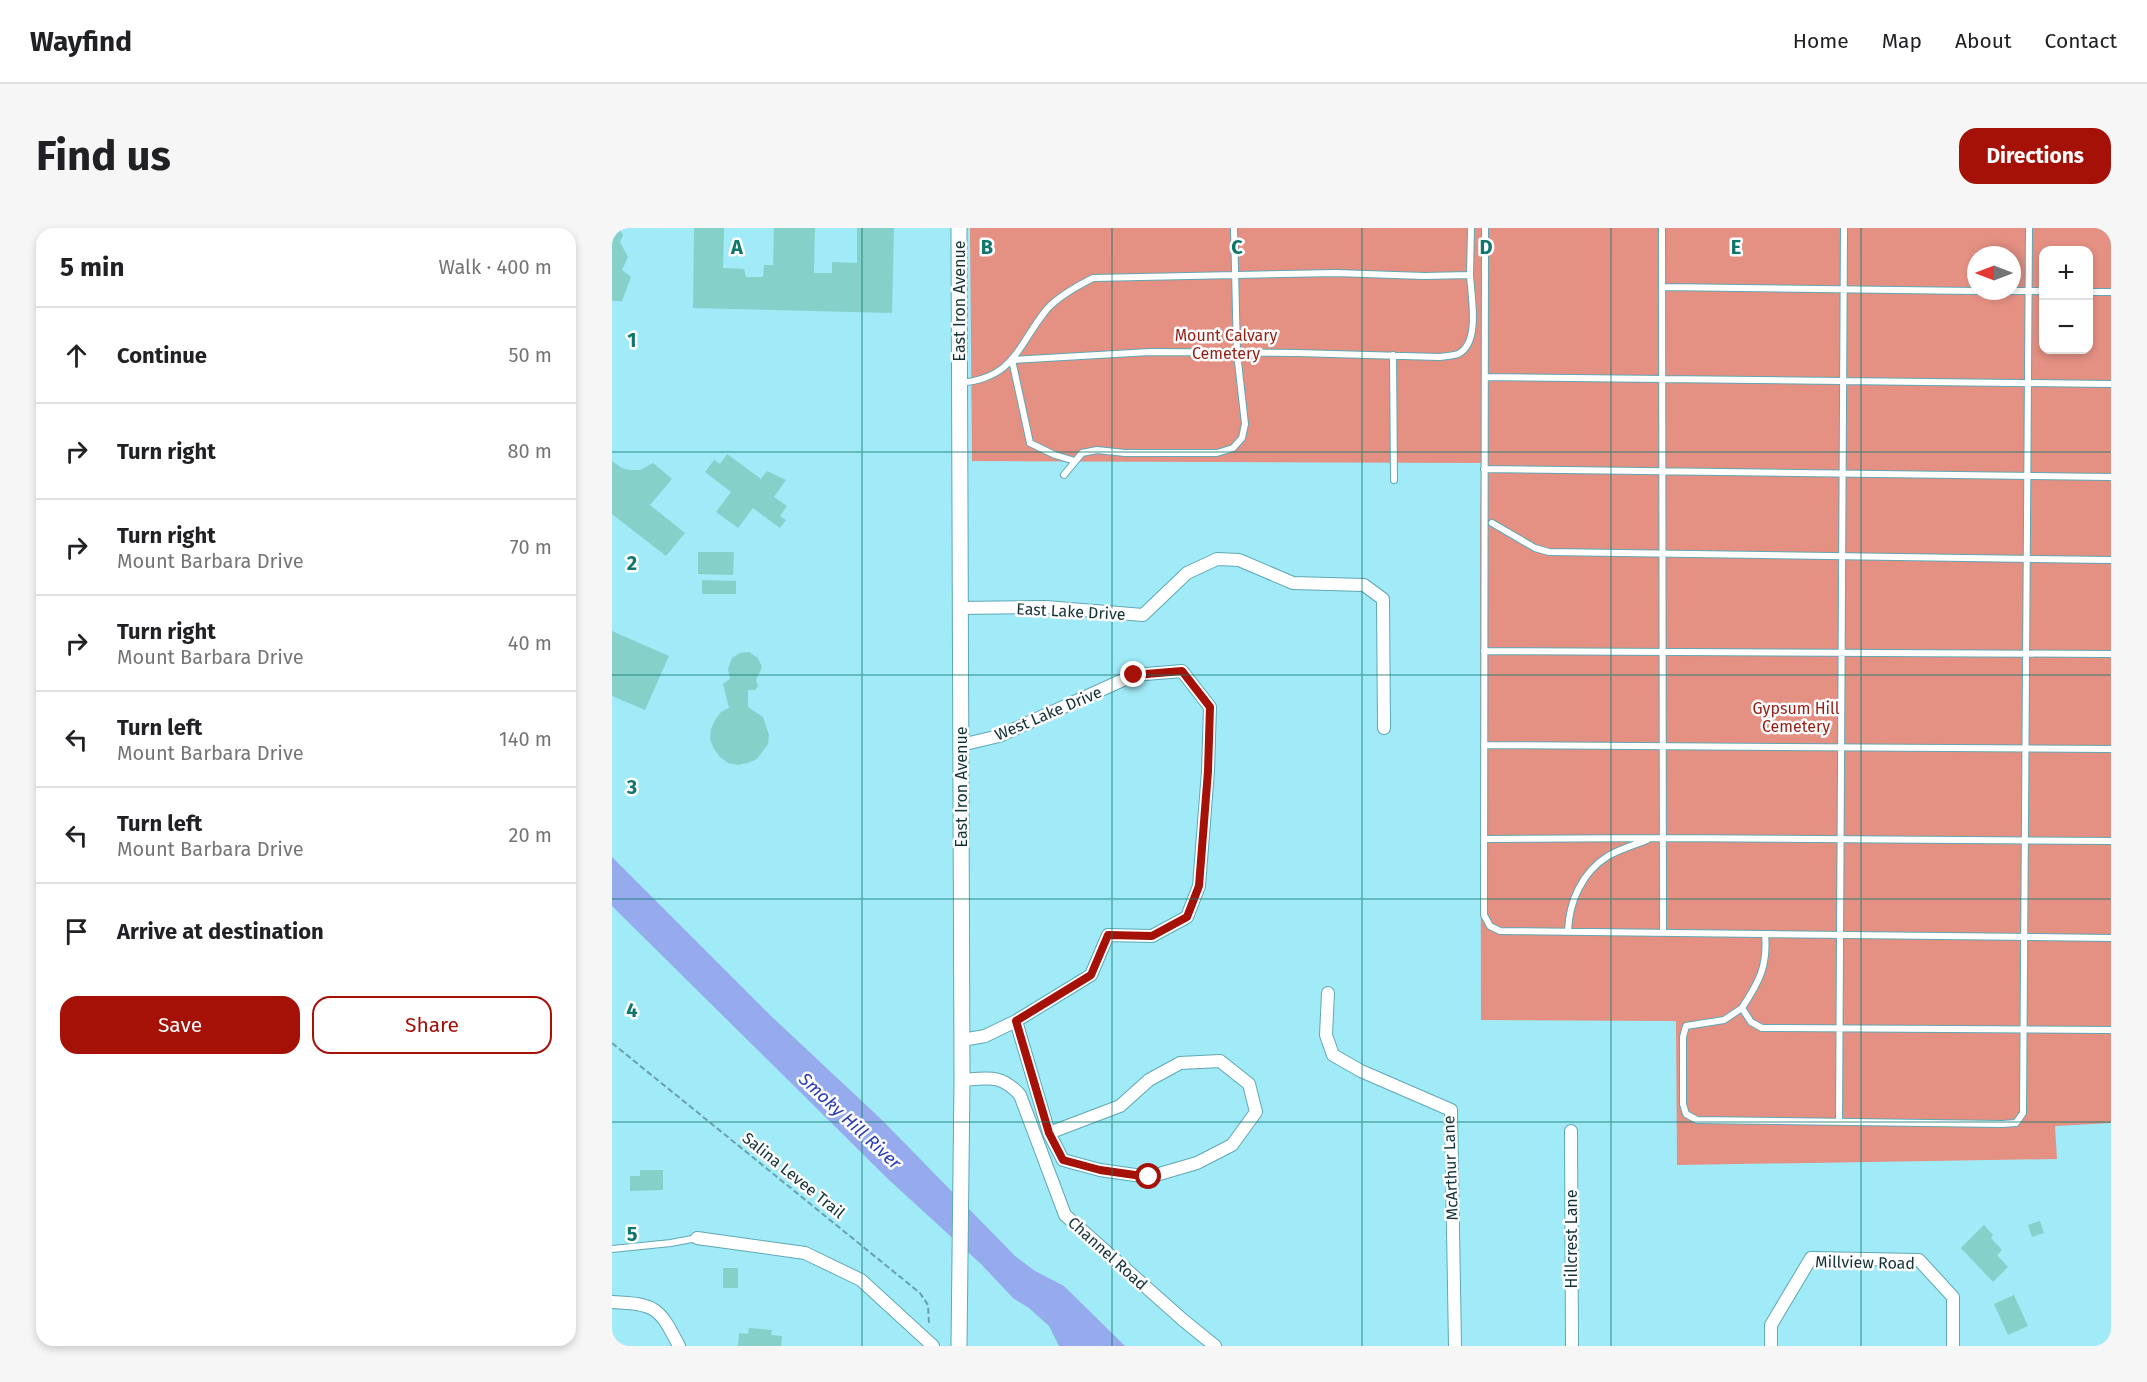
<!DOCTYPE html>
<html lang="en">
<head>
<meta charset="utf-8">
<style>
  :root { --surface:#fff; --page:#f6f6f6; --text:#202124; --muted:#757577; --line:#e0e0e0; --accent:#a51007 }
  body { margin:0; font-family:"Fira Sans",sans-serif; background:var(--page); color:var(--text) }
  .controls { position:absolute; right:18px; top:18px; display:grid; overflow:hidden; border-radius:12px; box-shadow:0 3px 9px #0003 }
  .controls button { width:54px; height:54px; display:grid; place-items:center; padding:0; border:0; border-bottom:2px solid var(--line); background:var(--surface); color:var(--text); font:30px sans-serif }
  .compass { position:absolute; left:1355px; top:18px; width:54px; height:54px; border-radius:50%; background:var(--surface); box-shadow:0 3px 9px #0003; rotate:270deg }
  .stop { position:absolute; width:18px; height:18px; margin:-14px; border:4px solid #a51007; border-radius:50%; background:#fff }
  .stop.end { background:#a51007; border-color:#fff; box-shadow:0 2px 6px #0008 }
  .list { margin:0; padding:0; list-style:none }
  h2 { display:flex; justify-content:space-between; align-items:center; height:78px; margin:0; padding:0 24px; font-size:26px }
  h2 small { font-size:20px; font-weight:400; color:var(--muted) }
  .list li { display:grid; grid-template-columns:39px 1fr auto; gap:18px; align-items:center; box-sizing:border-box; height:96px; padding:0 24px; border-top:2px solid var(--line) }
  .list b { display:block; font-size:22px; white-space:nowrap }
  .list p { margin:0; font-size:20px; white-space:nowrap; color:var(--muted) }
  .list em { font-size:20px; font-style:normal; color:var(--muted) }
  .actions { display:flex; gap:12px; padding:18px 24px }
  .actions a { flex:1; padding:14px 0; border:2px solid var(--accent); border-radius:18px; text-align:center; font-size:21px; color:var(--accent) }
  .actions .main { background:var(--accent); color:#fff }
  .icon { flex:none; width:33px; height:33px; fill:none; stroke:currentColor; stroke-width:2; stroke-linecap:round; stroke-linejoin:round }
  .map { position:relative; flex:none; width:1499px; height:1118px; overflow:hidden; border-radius:18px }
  header { display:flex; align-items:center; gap:36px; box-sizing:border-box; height:84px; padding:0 30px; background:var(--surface); border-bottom:2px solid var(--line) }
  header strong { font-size:28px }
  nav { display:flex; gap:33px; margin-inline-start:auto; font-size:21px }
  .intro { display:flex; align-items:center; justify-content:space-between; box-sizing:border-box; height:144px; padding:0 36px }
  h1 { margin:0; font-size:42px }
  .button { padding:15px 27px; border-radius:18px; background:var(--accent); color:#fff; font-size:21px; font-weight:700 }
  main { display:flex; gap:36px; padding:0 36px }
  aside { flex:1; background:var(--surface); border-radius:18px; box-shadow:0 3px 9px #0003 }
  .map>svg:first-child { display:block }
</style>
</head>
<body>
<header>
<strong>Wayfind</strong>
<nav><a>Home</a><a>Map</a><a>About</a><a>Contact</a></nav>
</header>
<div class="intro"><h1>Find us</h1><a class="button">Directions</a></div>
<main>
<aside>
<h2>5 min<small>Walk · 400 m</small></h2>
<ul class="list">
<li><svg class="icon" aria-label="ahead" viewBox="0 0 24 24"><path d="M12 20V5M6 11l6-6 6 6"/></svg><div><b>Continue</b></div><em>50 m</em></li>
<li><svg class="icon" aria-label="right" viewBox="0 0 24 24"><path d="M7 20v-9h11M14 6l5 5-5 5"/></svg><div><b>Turn right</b></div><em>80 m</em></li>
<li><svg class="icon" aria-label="right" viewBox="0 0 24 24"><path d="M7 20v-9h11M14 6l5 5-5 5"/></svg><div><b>Turn right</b><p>Mount Barbara Drive</p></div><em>70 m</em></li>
<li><svg class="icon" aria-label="right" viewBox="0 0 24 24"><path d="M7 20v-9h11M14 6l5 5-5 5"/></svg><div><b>Turn right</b><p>Mount Barbara Drive</p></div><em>40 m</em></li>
<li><svg class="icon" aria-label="left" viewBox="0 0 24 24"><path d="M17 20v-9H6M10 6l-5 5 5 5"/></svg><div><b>Turn left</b><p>Mount Barbara Drive</p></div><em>140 m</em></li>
<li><svg class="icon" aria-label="left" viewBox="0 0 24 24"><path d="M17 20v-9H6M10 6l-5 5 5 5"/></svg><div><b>Turn left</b><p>Mount Barbara Drive</p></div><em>20 m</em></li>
<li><svg class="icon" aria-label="arrive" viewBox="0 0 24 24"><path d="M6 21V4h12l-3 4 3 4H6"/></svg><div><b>Arrive at destination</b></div></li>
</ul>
<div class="actions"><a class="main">Save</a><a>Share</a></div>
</aside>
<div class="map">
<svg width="1499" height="1118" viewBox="0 0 1499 1118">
  <rect width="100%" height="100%" fill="#a1eaf7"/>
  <!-- green -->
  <path fill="#e49083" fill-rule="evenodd" d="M 358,0 L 1499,0 L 1499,895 L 1443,898 L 1445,931 L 1065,937 L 1064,793 L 869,792 L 868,303 L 869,235 L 360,233 ZM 1432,22 L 1476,22 L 1476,122 L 1432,122 ZM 1364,27 L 1400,27 L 1400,63 L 1364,63 Z"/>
  <!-- water -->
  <path fill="#95abed" d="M 0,629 L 158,787 L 270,892 L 403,1028 L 423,1043 L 452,1058 L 513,1118 L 447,1118 L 437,1098 L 417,1080 L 401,1070 L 370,1037 L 276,951 L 0,678 Z"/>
  <!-- building -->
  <path fill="#86d0ca" d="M 0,0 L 7,0 L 11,7 L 8,14 L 16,29 L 10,42 L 19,49 L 10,73 L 0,73 Z
    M 82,0 L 112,0 L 111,40 L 132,41 L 134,49 L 151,49 L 152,37 L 161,37 L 162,0 L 203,0 L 202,45 L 220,45 L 220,34 L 245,35 L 245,0 L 282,0 L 280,85 L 81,80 Z
    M 115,226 L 149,251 L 155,243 L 174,252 L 162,269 L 175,278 L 168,288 L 174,292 L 168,300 L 141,280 L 126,300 L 104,284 L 119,264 L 93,244 L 102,232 L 108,236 Z
    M 0,233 L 10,240 L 18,242 L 28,242 L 41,235 L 60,251 L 38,277 L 73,305 L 54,328 L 0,286 Z
    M 86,324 L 122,324 L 121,347 L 86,346 Z
    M 90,352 L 124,353 L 124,366 L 90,366 Z
    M 0,403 L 57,428 L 33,482 L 0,468 Z
    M 137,424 L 146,430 L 150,439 L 144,452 L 146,458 L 143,462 L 136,462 L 136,479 L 151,489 L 157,507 L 156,516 L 145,531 L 136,535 L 126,537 L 116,535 L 108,529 L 102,521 L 98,511 L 99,501 L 103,492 L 109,484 L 117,480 L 111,456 L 118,451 L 116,441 L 120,430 L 128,425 Z
    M 28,942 L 51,942 L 51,962 L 18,963 L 18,948 L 28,948 Z
    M 1428,993 L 1432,1005 L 1420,1009 L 1416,997 Z
    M 1372,997 L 1381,1007 L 1379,1010 L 1390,1022 L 1385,1027 L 1396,1039 L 1381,1054 L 1349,1020 Z
    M 111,1040 L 126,1040 L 126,1060 L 111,1060 Z
    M 1402,1067 L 1416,1098 L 1396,1107 L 1382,1076 Z
    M 137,1100 L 160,1102 L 159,1107 L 170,1108 L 169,1118 L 126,1118 L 127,1105 L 136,1106 Z"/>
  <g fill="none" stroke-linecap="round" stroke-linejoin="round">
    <!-- service casing -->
    <g stroke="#5fa8b4" stroke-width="8">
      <path id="service" d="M 873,0 L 872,687 L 878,698 L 888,703 L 1153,706 C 1156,738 1147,754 1130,780 L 1139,794 L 1150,800 L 1499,802
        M 1050,0 L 1051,705
        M 1050,59 L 1364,63
        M 1397,63 L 1432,63
        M 1476,64 L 1499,64
        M 781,127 L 782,252
        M 873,149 L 1499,156
        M 348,155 C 403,150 405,118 435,81 C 447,68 465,58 481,50 L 724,45 L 812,48 L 858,47 L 859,0
        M 463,233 L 443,227 L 418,215 L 400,132 L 538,124 L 685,125 L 827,129 C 833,128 841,128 846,126 C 869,115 859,68 858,47
        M 872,241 L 1499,249
        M 452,247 L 470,225 L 485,222 L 513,225 L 605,225 L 621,220 L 630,210 L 633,196 L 625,125 L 622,0
        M 880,295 L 923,320 L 937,324 L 1499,332
        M 872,423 L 1499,426
        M 872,517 L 1499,521
        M 872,611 L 1051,610 L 1499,613
        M 956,703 C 957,674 970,644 996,628 C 1008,621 1022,617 1035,612
        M 1153,706 L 1499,710
        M 1130,780 L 1112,792 L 1074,798 L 1071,809 L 1071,876 L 1074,886 L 1085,892 L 1390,896 L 1404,895 L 1411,885 L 1417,0
        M 1227,894 L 1232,0
        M 0,1021 L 59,1015 L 85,1010"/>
    </g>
    <!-- minor casing -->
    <g stroke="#5fa8b4" stroke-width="14">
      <path id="minor" d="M 348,380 L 434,379 L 531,387 L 575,345 L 605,331 L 627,332 L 681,355 L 752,357 L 771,371 L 772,500
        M 349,517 L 387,508 L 522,447 L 570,443 L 598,479 L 596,543 L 587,658 L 575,689 L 540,708 L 496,707 L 479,747 L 404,793 L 373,808 L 350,812
        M 716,765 L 714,807 L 721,827 L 749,843 L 839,882 L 843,1118
        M 404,793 L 437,905
        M 608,833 L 637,856 L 644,884 L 620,917 L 585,935 L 537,949 L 488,942 L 451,932 L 437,905 L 508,878 L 537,852 L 568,835 Z
        M 350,852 C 377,850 389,846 408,867 L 453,987 L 571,1092 L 603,1118
        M 959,903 L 960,1118
        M 85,1010 L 193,1025 L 249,1052 L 321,1118
        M 0,1074 C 44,1076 47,1079 67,1118
        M 1159,1118 L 1159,1097 L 1199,1030 L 1307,1032 L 1341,1069 L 1341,1118"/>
    </g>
    <!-- tertiary casing -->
    <g stroke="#5fa8b4" stroke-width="17">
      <path id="tertiary" d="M 347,0 L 350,852 L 347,1118"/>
    </g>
    <!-- path -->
    <path stroke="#69a1ab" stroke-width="2" stroke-dasharray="6 3" stroke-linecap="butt" d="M 0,815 L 308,1065 L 316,1077 L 317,1096"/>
    <!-- service -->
    <use href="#service" stroke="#fff" stroke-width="6"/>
    <!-- minor -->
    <use href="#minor" stroke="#fff" stroke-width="12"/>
    <!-- tertiary -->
    <use href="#tertiary" stroke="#fff" stroke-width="15"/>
  </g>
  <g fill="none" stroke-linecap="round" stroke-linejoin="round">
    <!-- route -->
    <path stroke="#a51007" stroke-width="8" d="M 522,447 L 570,443 L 598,479 L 596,543 L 587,658 L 575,689 L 540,708 L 496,707 L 479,747 L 404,793 L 437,905 L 451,932 L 488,942 L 537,949"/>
  </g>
  <!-- grid -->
  <path fill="none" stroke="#0f766e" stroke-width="1.5" stroke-opacity="0.55" d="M 250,0 L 250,1118M 500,0 L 500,1118M 750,0 L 750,1118M 999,0 L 999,1118M 1249,0 L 1249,1118M 0,224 L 1499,224M 0,447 L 1499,447M 0,671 L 1499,671M 0,894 L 1499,894"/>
  <g text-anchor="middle" stroke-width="5" stroke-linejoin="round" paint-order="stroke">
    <!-- street labels -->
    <g font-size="16" fill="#133237" stroke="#fdfdfd">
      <text transform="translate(347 73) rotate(-90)" y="6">East Iron Avenue</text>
      <text transform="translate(459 383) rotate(3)" y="6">East Lake Drive</text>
      <text transform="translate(436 485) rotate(-23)" y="6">West Lake Drive</text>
      <text transform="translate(349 559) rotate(-90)" y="6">East Iron Avenue</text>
      <text transform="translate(838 940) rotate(-92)" y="6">McArthur Lane</text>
      <text transform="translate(182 947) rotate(39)" y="6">Salina Levee Trail</text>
      <text transform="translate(959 1011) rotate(-90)" y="6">Hillcrest Lane</text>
      <text transform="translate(496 1025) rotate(42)" y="6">Channel Road</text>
      <text transform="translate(1253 1034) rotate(1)" y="6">Millview Road</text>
    </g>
    <!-- park labels -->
    <g font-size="16" fill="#951e14" stroke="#fdfdfd">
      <text x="614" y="113">Mount Calvary<tspan x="614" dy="18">Cemetery</tspan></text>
      <text x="1184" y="486">Gypsum Hill<tspan x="1184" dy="18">Cemetery</tspan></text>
    </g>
    <!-- water labels -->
    <g font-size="18" font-style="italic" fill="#2a3bb7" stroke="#fdfdfd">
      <text transform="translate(238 893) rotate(43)" y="6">Smoky Hill River</text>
    </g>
  </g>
  <g font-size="20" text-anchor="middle" font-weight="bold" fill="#0f766e" stroke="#fdfdfd" stroke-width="5" stroke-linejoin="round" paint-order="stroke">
    <text x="125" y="26">A</text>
    <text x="375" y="26">B</text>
    <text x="625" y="26">C</text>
    <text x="874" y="26">D</text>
    <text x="1124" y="26">E</text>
    <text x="20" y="119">1</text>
    <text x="20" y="342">2</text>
    <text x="20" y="566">3</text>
    <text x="20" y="789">4</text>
    <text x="20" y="1013">5</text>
  </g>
</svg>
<div class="controls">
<button>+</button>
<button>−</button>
</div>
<svg class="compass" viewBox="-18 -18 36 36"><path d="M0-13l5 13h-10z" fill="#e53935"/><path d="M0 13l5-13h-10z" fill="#757577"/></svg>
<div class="stop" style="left:537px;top:949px"></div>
<div class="stop end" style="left:522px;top:447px"></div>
</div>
</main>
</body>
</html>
